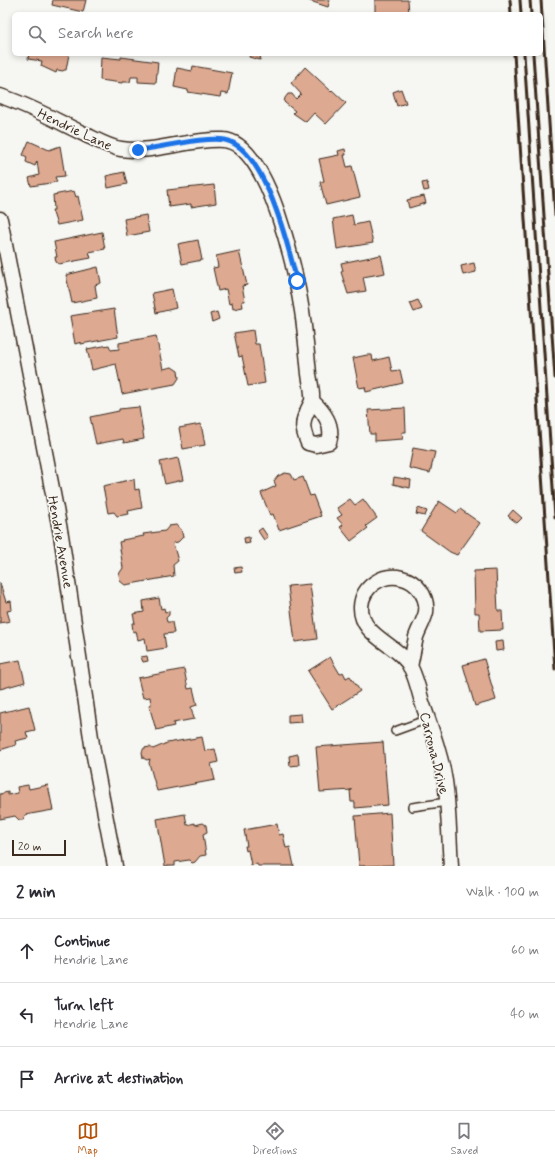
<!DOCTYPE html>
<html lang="en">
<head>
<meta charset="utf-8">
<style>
  :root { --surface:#fff; --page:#f2f2f3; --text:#2b2b33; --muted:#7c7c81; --line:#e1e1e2; --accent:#b45309 }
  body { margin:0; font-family:Mynerve,sans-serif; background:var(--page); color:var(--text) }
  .scale { position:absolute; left:12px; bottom:10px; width:54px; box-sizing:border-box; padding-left:4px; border:2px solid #3b2a1e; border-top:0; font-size:11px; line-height:14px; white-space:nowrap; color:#3b2a1e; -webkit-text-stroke:3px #f6f6f2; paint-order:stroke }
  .stop { position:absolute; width:12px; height:12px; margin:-9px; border:3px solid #1a73e8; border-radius:50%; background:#fff }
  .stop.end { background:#1a73e8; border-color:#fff; box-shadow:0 1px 4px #0008 }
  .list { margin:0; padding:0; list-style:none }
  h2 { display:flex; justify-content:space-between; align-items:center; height:52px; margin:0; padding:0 16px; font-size:17px }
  h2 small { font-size:13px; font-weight:400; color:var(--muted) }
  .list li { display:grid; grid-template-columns:26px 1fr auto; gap:12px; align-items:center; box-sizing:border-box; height:64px; padding:0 16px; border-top:1px solid var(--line) }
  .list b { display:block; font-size:15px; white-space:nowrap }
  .list p { margin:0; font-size:13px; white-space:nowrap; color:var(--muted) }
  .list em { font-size:13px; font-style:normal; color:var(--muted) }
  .icon { flex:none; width:22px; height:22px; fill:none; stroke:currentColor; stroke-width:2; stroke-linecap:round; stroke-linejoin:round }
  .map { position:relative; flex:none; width:555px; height:866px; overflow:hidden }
  .search { position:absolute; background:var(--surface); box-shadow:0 2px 6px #0003; left:12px; right:12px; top:12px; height:44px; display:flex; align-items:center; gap:10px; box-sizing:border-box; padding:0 14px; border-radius:6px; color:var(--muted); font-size:15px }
  .sheet { height:244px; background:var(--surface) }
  nav { display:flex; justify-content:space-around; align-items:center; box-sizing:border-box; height:56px; border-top:1px solid var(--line); background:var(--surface); font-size:11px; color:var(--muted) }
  nav a { display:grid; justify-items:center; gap:2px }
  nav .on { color:var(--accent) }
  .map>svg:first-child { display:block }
</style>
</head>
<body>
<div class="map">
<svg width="555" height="866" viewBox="0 0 555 866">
  <rect width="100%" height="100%" fill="#f6f6f2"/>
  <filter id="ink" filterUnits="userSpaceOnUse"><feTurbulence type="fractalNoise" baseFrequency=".025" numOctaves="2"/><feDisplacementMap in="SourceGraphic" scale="8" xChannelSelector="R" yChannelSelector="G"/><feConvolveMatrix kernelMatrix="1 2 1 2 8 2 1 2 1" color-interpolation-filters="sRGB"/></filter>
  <g filter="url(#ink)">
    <!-- building -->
    <path fill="#dda991" stroke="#3b2a1e" d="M 53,0 L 86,0 L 83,12 L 52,5 Z
      M 307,0 L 330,0 L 328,7 Z
      M 375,0 L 408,0 L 409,14 L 375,14 Z
      M 29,54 L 69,54 L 66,70 L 64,70 L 63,71 L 57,70 L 56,73 L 41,66 L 42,61 L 28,59 Z
      M 250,54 L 261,54 L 260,60 L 249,57 Z
      M 101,57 L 121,59 L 121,57 L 158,62 L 156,83 L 138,82 L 138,77 L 131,77 L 130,82 L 122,82 L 122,83 L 100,80 Z
      M 193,66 L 232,73 L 228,94 L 221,93 L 220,97 L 188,92 L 188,90 L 174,87 L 177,68 L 192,71 Z
      M 305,67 L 331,91 L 332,90 L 346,103 L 326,124 L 314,113 L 306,122 L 293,113 L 295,111 L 284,102 L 285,98 L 288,94 L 292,94 L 296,99 L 301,94 L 291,83 Z
      M 401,89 L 406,103 L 397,106 L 393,92 Z
      M 29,141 L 49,150 L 60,146 L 65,176 L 55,177 L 57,182 L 31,186 L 29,178 L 39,175 L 37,161 L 35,166 L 26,162 L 27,157 L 23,155 Z
      M 345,149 L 346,155 L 344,155 L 347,167 L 352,166 L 360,197 L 326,205 L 320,182 L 324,181 L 319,159 L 339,155 L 338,151 Z
      M 124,172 L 127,184 L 108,188 L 106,176 Z
      M 427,182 L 429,190 L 424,191 L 422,183 Z
      M 214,185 L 216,203 L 191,207 L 191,204 L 169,207 L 167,190 Z
      M 74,191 L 76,197 L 78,196 L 83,220 L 57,225 L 52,210 L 54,210 L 53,195 Z
      M 424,196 L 426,203 L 409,208 L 407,200 Z
      M 146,215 L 149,232 L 127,236 L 124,219 Z
      M 352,215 L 354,225 L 368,222 L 373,243 L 337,249 L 333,219 Z
      M 102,232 L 105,249 L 89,252 L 91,258 L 59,264 L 56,262 L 55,257 L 57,257 L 54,242 Z
      M 198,240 L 202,260 L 182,264 L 178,244 Z
      M 239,251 L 247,285 L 242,286 L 245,301 L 242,301 L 243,307 L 233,309 L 232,303 L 229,304 L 226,289 L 218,291 L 213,268 L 218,267 L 216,256 Z
      M 381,255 L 385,273 L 363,277 L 366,291 L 348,294 L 341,272 L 343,271 L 341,263 Z
      M 474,263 L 476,272 L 463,275 L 461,266 Z
      M 98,267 L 101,283 L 95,285 L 97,298 L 72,303 L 66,275 Z
      M 172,289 L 176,308 L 156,313 L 152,293 Z
      M 418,300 L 422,309 L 414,312 L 410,303 Z
      M 114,309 L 118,337 L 81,344 L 81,342 L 75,344 L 70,316 Z
      M 217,312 L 219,319 L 212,322 L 210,314 Z
      M 253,330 L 255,344 L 259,344 L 265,383 L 248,386 L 242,356 L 239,357 L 234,333 Z
      M 156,336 L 163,369 L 172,367 L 178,371 L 179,378 L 175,384 L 122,394 L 116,364 L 92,370 L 87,349 L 109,345 L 111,350 L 119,349 L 119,343 Z
      M 367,355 L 372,355 L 373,361 L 389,357 L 392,371 L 400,370 L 403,383 L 366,392 L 365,387 L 359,388 L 353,358 Z
      M 139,407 L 144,439 L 124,443 L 123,439 L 96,444 L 90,417 L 119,411 L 119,409 Z
      M 405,408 L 406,432 L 402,432 L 403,439 L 375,441 L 375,434 L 370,434 L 368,410 Z
      M 201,424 L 205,445 L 183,449 L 179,428 Z
      M 413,448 L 435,452 L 430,473 L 409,468 Z
      M 178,458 L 183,480 L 165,484 L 160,462 Z
      M 285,473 L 291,474 L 294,480 L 303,477 L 310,496 L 313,495 L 321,516 L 279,530 L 273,514 L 270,515 L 261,493 L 276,486 L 274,481 L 278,476 Z
      M 394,477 L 411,480 L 410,488 L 393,484 Z
      M 134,479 L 135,490 L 139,489 L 142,508 L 128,511 L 129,514 L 117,516 L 114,512 L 108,513 L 103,486 Z
      M 350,499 L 355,505 L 363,499 L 377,518 L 366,526 L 368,528 L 351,541 L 340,527 L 343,525 L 337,518 L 342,515 L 337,508 Z
      M 439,501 L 457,513 L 460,509 L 480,523 L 457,555 L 450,552 L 421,531 Z
      M 418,508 L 427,511 L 425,516 L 416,514 Z
      M 513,510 L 522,518 L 517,523 L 508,516 Z
      M 176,525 L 181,529 L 183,537 L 178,542 L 173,543 L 178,561 L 173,565 L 174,576 L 125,585 L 120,581 L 119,574 L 123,568 L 119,542 L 123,541 L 122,540 L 144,536 L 143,534 L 165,531 L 169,526 Z
      M 262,528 L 268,537 L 264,540 L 258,531 Z
      M 249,537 L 250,543 L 245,544 L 244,538 Z
      M 241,567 L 242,572 L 235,573 L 234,568 Z
      M 496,570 L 498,611 L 502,611 L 503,630 L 480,631 L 479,613 L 475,613 L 474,571 Z
      M 0,583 L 6,602 L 11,601 L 12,610 L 7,611 L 10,621 L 0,623 Z
      M 310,584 L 317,639 L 295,642 L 288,586 Z
      M 159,598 L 161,609 L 164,608 L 165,612 L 169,611 L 169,615 L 166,618 L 167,622 L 172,622 L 174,633 L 164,634 L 166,648 L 147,651 L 145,638 L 138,640 L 136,631 L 133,632 L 132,623 L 135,623 L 133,614 L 144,612 L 143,601 Z
      M 503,641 L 504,650 L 496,651 L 495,642 Z
      M 147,656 L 148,661 L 143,662 L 141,657 Z
      M 330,657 L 340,674 L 343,672 L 346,678 L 350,676 L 360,691 L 332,709 L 308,671 Z
      M 484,659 L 496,700 L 475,706 L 463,665 Z
      M 20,660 L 25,682 L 0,689 L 0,664 Z
      M 184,669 L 188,689 L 193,688 L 197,705 L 191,707 L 194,719 L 173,723 L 174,726 L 156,730 L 149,705 L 151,705 L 150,697 L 143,698 L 138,678 Z
      M 29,706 L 35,730 L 26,732 L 28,738 L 15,741 L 16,745 L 0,750 L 0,713 Z
      M 301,714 L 302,722 L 288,723 L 288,715 Z
      M 202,737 L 205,751 L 215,749 L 218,762 L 211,764 L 215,780 L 157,791 L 149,763 L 150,759 L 147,760 L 143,758 L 142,752 L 144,748 L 150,747 L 153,749 L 167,743 Z
      M 383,742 L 388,805 L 355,808 L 355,802 L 351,802 L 350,790 L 352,790 L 320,792 L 316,747 Z
      M 298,754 L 299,765 L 290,766 L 289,756 Z
      M 28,785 L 29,789 L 48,785 L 53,810 L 25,815 L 23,820 L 19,820 L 15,816 L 0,819 L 0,794 L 8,792 L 8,795 L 18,793 L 17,787 Z
      M 390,813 L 393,865 L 359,866 L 355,816 Z
      M 185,814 L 187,825 L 195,823 L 195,825 L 203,823 L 206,825 L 207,832 L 203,834 L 206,855 L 200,856 L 195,862 L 192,863 L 189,860 L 175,862 L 175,866 L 165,866 L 157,819 Z
      M 277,824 L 279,835 L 283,834 L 286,848 L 290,847 L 294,866 L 258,866 L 257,864 L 251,865 L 248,850 L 246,851 L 245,846 L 247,846 L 244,830 Z"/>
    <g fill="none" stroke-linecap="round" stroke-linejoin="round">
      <!-- lane casing -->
      <g stroke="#3b2a1e" stroke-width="10">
        <path id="lane" d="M 395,731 L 428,719
          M 412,807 L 447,802"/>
      </g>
      <!-- street casing -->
      <g stroke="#3b2a1e" stroke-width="17">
        <path id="street" d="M 0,96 C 29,105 55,120 82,133 C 95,139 108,147 121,149 C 155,154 189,138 223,140 C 269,142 296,274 302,311 C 305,331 307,353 309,374 C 310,382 313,392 312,401 C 311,404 308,408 307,412 C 301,423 303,431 308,443 L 316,445 L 329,442 C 334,425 324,412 312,401
          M 0,219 L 61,535 L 93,751 L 115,866
          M 410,667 C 412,657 414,647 416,637 C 419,628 424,621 426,612 C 428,596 416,581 402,578 C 383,573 362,586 361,607 C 360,637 399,644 411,668 C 416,678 419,691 422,702 C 431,728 441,755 445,781 C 449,809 449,838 451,866"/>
      </g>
      <!-- lane -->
      <use href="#lane" stroke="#f6f6f2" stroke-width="7"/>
      <!-- street -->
      <use href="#street" stroke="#f6f6f2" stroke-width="14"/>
      <!-- rail -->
      <path stroke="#3b2a1e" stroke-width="3" d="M 510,0 L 511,14
        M 520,0 L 521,14
        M 530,0 L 531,14
        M 541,0 L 555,215
        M 514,54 L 555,669
        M 524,54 L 555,517
        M 533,54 L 555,378"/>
    </g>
  </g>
  <g fill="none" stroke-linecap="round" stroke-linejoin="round" filter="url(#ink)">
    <!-- route -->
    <path stroke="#1a73e8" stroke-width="5" d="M 138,150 C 160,148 206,136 225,140 C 265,148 288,246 297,281"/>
  </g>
  <g text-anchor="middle" stroke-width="3.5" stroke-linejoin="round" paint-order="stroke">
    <!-- street labels -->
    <g font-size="14" fill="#3b2a1e" stroke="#f6f6f2">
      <text transform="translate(75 129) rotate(25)" y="5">Hendrie Lane</text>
      <text transform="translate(61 542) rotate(80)" y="5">Hendrie Avenue</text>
      <text transform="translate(435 753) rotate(76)" y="5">Carrona Drive</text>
    </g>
  </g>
</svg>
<div class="scale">20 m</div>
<div class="stop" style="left:297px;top:281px"></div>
<div class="stop end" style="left:138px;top:150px"></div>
<div class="search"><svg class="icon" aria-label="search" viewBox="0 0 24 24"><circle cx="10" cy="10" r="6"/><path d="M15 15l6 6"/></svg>Search here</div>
</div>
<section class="sheet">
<h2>2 min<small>Walk · 100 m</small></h2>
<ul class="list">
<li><svg class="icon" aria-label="ahead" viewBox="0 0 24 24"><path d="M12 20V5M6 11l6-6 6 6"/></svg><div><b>Continue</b><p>Hendrie Lane</p></div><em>60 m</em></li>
<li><svg class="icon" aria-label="left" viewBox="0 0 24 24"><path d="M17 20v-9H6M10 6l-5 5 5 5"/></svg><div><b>Turn left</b><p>Hendrie Lane</p></div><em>40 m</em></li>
<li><svg class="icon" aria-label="arrive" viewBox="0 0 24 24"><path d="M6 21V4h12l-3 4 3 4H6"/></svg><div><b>Arrive at destination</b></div></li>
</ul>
</section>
<nav>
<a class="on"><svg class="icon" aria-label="map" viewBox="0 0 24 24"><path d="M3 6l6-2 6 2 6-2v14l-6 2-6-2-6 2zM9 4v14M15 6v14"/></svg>Map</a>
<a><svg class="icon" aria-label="directions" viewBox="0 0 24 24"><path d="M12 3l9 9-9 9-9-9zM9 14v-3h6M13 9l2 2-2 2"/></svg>Directions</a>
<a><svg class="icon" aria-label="saved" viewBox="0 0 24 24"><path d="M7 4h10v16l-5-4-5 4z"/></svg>Saved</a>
</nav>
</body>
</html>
